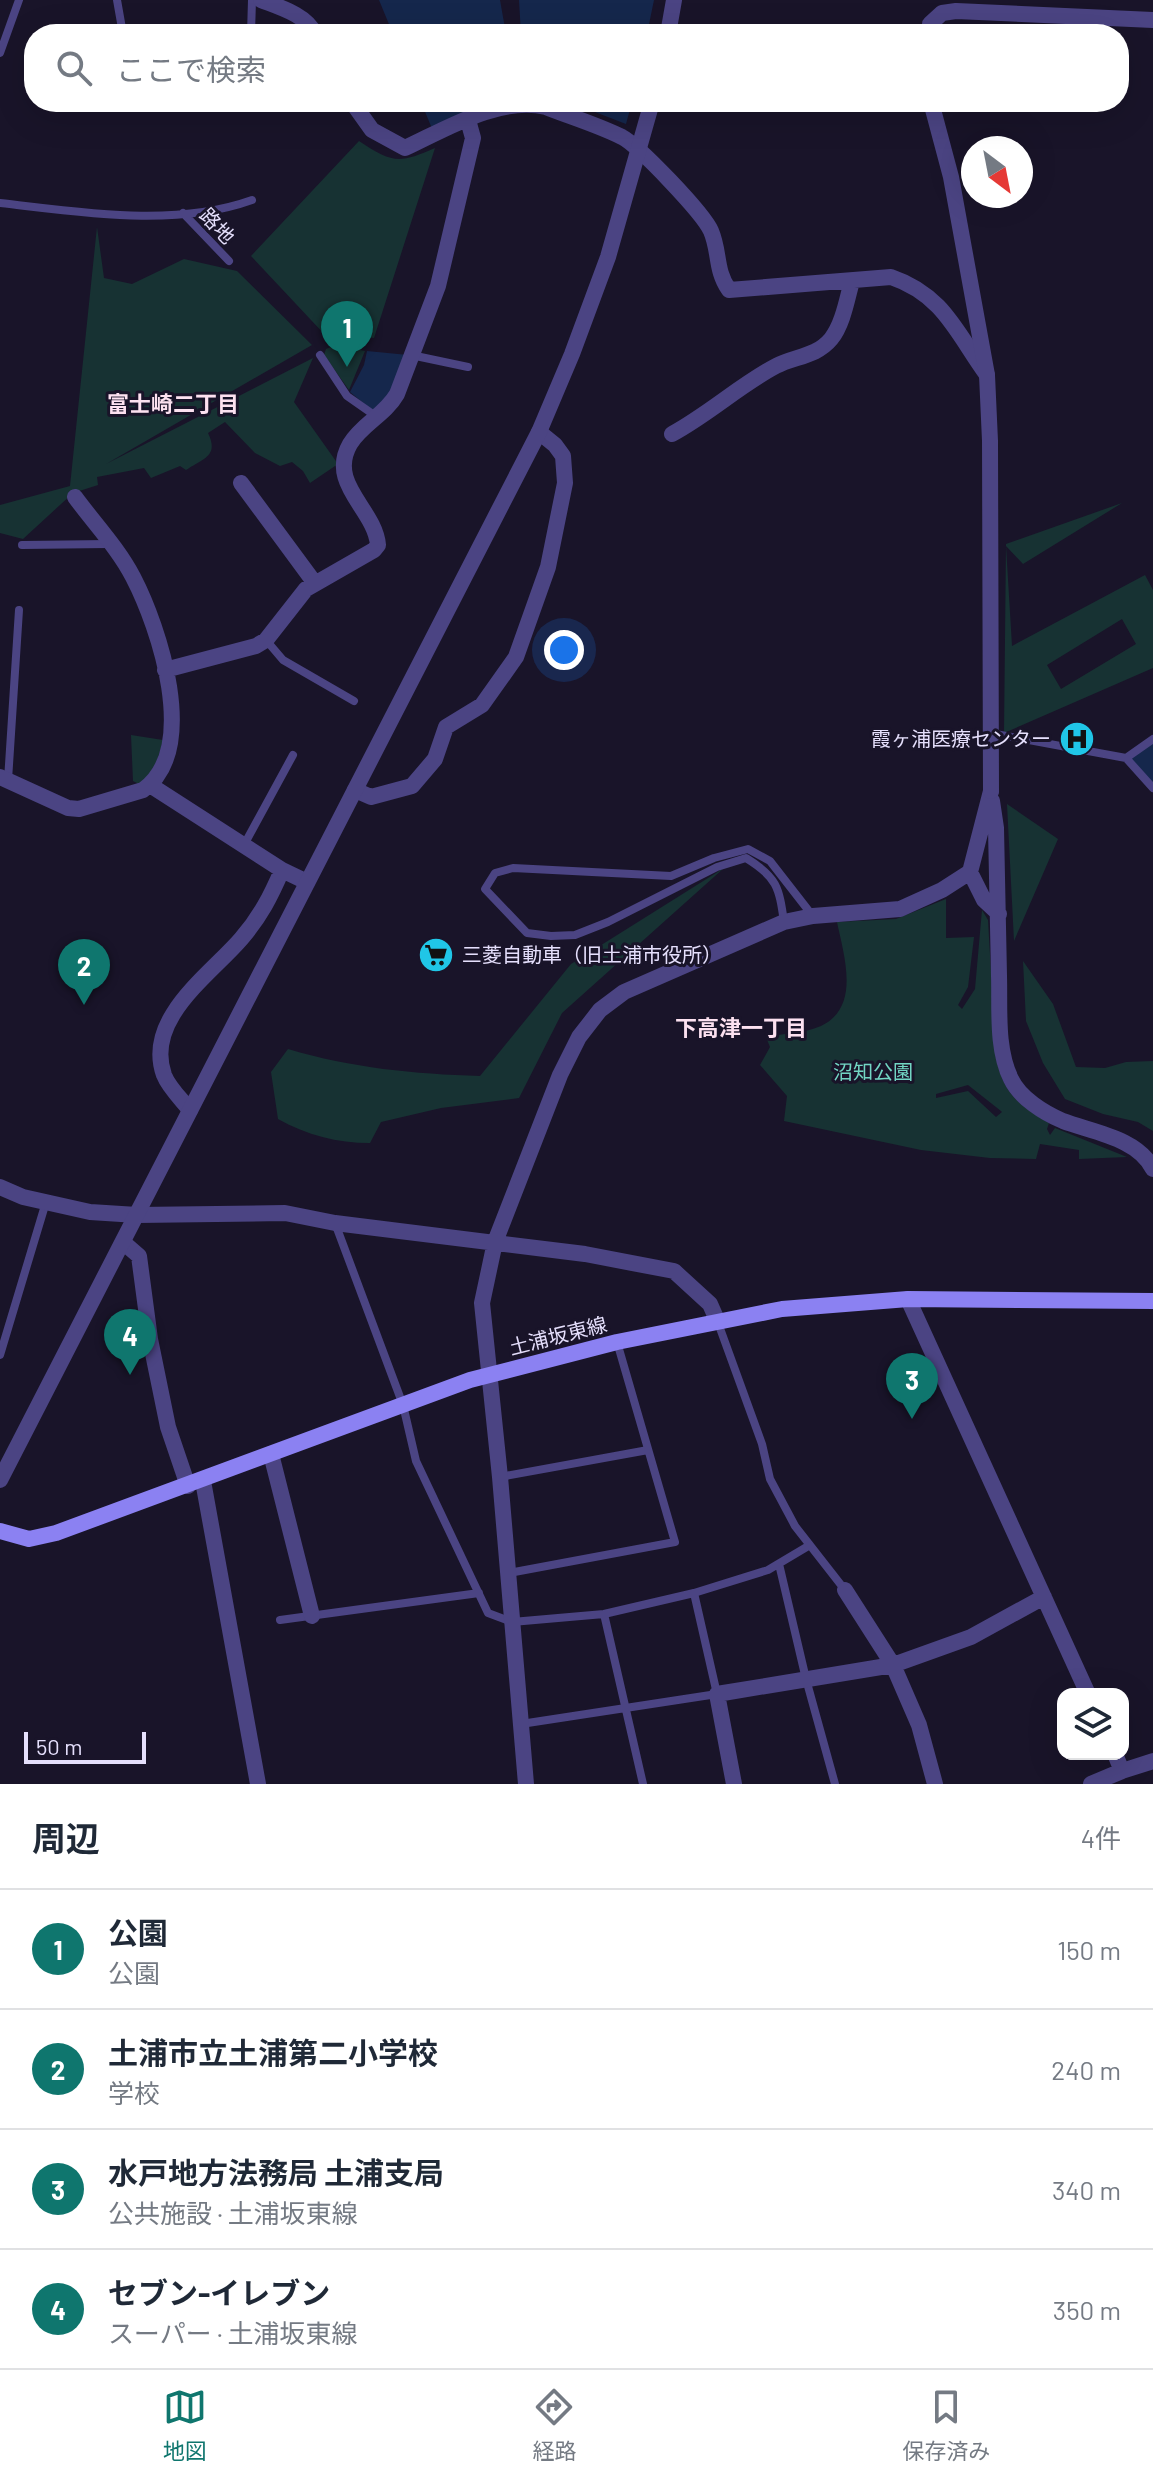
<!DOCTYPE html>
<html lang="ja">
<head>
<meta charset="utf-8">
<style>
  :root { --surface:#fff; --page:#f2f2f3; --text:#1f2937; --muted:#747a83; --line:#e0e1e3; --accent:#0f766e }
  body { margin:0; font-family:Barlow,"Noto Sans JP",sans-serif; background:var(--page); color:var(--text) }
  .controls { position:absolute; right:24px; bottom:24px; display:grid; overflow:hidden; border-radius:16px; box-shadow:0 8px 32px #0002 }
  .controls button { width:72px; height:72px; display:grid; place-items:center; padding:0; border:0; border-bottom:2px solid var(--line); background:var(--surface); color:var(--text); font:40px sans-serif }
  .compass { position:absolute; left:961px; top:136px; width:72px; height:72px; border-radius:50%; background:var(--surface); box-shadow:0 8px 32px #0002; rotate:148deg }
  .scale { position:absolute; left:24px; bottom:20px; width:122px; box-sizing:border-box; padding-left:8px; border:4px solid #e5dffc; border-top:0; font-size:22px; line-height:28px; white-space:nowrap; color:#e5dffc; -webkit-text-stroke:6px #191429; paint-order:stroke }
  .you { position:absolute; left:564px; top:650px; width:28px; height:28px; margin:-20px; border:6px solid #fff; border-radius:50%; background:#1a73e8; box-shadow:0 0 0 12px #1a73e833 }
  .badge { display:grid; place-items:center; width:52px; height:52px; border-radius:50%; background:var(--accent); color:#fff; font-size:26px; font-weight:700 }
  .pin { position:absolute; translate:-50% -66px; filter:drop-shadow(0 2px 4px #0008) }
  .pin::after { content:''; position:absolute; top:42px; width:28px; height:24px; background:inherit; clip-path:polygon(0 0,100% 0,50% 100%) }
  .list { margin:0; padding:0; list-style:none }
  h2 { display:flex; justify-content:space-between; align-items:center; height:104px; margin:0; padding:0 32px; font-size:34px }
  h2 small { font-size:26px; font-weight:400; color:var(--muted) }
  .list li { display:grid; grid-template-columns:52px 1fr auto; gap:24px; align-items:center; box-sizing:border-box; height:120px; padding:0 32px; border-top:2px solid var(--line) }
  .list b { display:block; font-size:30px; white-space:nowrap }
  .list p { margin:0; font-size:26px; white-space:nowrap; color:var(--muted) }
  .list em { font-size:26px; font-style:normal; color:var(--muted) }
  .icon { flex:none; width:44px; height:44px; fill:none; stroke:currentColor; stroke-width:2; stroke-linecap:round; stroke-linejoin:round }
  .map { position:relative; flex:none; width:1153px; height:1784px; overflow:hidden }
  .search { position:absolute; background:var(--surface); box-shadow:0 8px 32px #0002; left:24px; right:24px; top:24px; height:88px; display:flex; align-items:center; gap:20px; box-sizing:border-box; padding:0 28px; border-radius:32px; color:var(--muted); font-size:30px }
  .sheet { height:584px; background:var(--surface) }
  nav { display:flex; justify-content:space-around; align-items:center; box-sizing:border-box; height:112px; border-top:2px solid var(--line); background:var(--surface); font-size:22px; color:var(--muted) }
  nav a { display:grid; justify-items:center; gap:4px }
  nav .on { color:var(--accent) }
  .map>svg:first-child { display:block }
</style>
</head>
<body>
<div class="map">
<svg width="1153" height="1784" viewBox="0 0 1153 1784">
  <rect width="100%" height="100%" fill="#191429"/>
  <!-- green -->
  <path fill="#173233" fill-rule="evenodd" d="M 359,141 C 392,163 399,164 435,148 L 374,338 L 339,333 L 326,336 L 251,256 Z
    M 97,227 L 104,278 L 132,284 L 184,259 L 237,271 L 312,345 L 106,464 L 313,358 L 294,402 L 338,464 L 310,483 L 303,471 L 292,462 L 280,466 L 255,453 L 225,422 L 208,433 C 219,456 204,458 186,470 L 180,466 L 151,478 L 144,468 L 97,477 L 98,485 L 73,493 L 23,539 L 0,533 L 0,505 L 70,486 Z
    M 336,345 L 365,351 L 349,390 L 324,355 L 326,349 Z
    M 1122,503 L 1023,564 L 1006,546 L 1012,646 L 1145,575 L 1153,590 L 1153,668 L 1004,733 L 1006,544 ZM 1122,619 L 1136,644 L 1061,689 L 1047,665 Z
    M 131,735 L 163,740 C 159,756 154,775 139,784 L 133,781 Z
    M 1007,804 L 1058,839 L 1014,941 Z
    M 724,868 L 562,1013 L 519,1098 L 441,1108 L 381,1122 L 370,1143 C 337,1143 307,1135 278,1119 L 271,1072 L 288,1049 C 352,1068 414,1074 480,1076 L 571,964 Z
    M 946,899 L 946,938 L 974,937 L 968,987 L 958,1005 L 962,1009 L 975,989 L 982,910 L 988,920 L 996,1058 C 1004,1094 1018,1105 1049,1123 L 1047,1129 L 1050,1135 L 1055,1128 L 1127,1157 L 1079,1159 L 1079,1150 L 1040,1144 L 1036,1159 L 990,1158 L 921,1150 L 784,1121 L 787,1096 L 760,1065 L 770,1047 L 766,1037 C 785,1033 803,1034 821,1026 C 861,1007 844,956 837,922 L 896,919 ZM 968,1085 L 1001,1111 L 1002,1112 L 996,1117 L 968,1091 L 936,1098 L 936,1094 Z
    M 1023,961 L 1053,1004 L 1076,1067 L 1105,1068 L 1126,1062 L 1153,1061 L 1153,1131 L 1138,1122 L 1103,1114 L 1065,1099 L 1043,1063 L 1026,1021 Z"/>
  <!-- water -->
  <path fill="#15274c" d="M 379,0 L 500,0 L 506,34 L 393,34 Z
    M 519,0 L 654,0 L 647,34 L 521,34 Z
    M 421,102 L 508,102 L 433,131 Z
    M 569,102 L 632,102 L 626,124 Z
    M 367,351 L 408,355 L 378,415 L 350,392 L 364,365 Z
    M 1153,743 L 1153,784 L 1130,758 Z"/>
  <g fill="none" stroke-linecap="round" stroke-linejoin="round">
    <!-- service -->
    <path stroke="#4b4483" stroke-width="8" d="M 117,0 L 123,34
      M 251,34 L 252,0
      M 0,53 L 19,0
      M 0,203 C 80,212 174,228 252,200
      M 183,213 L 229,261
      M 320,355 L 347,396 L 377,417
      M 411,355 L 468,367
      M 22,545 L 109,544
      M 266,640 L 283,660 L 354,701
      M 990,733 L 1126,758 L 1153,788
      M 1126,758 L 1153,739
      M 8,780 L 19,610
      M 244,845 L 293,755
      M 784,922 C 779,887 777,877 746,858 L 717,867 L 608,922 L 575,935 L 551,936 L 527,933 L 485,889 L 495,873 L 513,868 L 671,876 L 714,858 L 748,849 L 770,861 L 812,915
      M 335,1223 L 403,1405 L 416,1461 L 488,1613 L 512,1622 L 604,1614 L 694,1593 L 768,1570 L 810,1545
      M 717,1320 L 762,1444 L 770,1479 L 795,1526 L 845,1590
      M 0,1355 L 46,1202
      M 500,1477 L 648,1450
      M 779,1564 L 806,1679 L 835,1784
      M 509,1573 L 675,1542 L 617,1342
      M 604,1614 L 643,1784
      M 280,1620 L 479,1593
      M 521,1724 L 717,1694 L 694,1593"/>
    <!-- minor -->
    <path stroke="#4b4483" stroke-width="16" d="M 261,0 C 279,7 307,15 315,34
      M 352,102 L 372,130 L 405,148 C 446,129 499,96 546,107 C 571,117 598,125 622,137 C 639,146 703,213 711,231 C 720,252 715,270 729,290 L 891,277 C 944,295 957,334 987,375
      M 672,434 C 709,414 740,385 776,366 C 795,356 816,357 831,339 C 843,324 847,299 852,281
      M 241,483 L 314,582
      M 165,670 L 256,646 L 266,640 L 306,589 L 374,550 L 378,545 C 375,509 327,484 350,444 C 362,424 385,415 397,394 L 438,286 L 473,138 L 468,120
      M 0,777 L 68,808 L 79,809 L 143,790 C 200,749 159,627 133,577 C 118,548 94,523 75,497
      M 150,785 L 282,870 L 307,882
      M 355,790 L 371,797 L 412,786 L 435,759 L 446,727 L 482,705 L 516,657 L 548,567 L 565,483 L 563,456 L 555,445 L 539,432
      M 992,801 L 996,828 C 997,877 998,926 999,976 C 1000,1008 996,1049 1011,1079 C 1020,1098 1044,1113 1063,1121 C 1092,1132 1138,1138 1153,1169
      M 970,872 L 984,900 L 999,914
      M 190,1110 C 182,1100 169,1088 164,1075 C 144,1019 210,975 241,939 C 260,917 271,896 282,870
      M 0,1187 L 23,1197 L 90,1212 L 137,1215 L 285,1213 L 335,1223 L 585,1254 L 674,1271 L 710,1304 L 717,1320
      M 124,1243 L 139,1256 L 150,1339 L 168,1427 L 188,1486
      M 908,1299 L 1088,1694
      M 271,1454 L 312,1616
      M 203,1481 L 258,1784
      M 845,1590 L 893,1665 L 919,1725 L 935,1784
      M 1122,1771 L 1153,1761
      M 526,1784 L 500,1477 L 482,1303 L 495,1242 L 560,1075 L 579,1037 L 600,1010 L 624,992 L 784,922 L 813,916 L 900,909 L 942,890 L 970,872 L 991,791
      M 734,1784 L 717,1694 L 893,1665 L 971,1637 L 1044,1597
      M 1091,1784 L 1122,1771 L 1115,1754"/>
    <!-- tertiary -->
    <path stroke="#4b4483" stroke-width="16" d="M 668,34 L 674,0
      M 930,34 L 930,24 L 942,13 L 956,11 L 1153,20
      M 931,102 L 951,177 L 987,375 L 990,441 L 991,791
      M 0,1480 L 539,432 L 572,354 L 608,257 L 652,102"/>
    <!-- secondary -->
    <path stroke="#8b81f2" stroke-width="16" d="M 0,1531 L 29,1539 L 56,1533 L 470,1380 L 617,1342 L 782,1309 L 908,1299 L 1153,1301"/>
  </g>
  <!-- icons -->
  <defs>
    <g id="hospital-disc" transform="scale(1.8)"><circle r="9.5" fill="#20c6e7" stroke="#191429"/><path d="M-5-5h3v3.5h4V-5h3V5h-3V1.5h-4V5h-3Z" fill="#111"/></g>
    <g id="supermarket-disc" transform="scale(1.8)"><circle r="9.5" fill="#20c6e7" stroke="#191429"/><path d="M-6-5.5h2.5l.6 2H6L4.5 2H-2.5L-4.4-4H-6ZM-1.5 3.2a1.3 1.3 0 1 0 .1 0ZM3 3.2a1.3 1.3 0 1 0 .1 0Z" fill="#111"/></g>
  </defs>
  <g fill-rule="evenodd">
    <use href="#hospital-disc" x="1077" y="739"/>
    <use href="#supermarket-disc" x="436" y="955"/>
  </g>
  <g text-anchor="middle" stroke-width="6" stroke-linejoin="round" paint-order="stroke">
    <!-- street labels -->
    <g font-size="20" fill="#e5dffc" stroke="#191429">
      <text transform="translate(217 226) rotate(47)" y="7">路地</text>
      <text transform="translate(558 1336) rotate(-14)" y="7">土浦坂東線</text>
    </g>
    <!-- poi labels -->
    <g font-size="20" fill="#e5dffc" stroke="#191429" text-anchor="end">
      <text x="1051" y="746">霞ヶ浦医療センター</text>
      <text x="462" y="962" text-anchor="start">三菱自動車（旧土浦市役所）</text>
    </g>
    <!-- park labels -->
    <g font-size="20" fill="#72d5c3" stroke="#191429">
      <text x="873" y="1079">沼知公園</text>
    </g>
    <!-- neighbourhood labels -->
    <g font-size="22" font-weight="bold" fill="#fce1f0" stroke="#191429">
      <text x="173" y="412">富士崎二丁目</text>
      <text x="741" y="1036">下高津一丁目</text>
    </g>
  </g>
</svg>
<div class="controls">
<button><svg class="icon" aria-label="layers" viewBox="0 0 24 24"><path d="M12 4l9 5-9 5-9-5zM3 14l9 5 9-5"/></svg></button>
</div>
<svg class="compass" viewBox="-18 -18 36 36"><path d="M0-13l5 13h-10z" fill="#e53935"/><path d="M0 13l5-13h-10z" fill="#747a83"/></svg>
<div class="scale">50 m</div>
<div class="you"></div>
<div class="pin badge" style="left:347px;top:367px">1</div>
<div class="pin badge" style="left:84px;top:1005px">2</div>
<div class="pin badge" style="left:912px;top:1419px">3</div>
<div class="pin badge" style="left:130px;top:1375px">4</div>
<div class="search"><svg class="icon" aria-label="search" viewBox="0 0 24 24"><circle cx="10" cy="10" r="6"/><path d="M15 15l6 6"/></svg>ここで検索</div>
</div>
<section class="sheet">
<h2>周辺<small>4件</small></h2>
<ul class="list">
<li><span class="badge">1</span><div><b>公園</b><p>公園</p></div><em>150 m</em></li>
<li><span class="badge">2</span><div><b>土浦市立土浦第二小学校</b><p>学校</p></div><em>240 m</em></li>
<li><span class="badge">3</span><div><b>水戸地方法務局 土浦支局</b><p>公共施設 · 土浦坂東線</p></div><em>340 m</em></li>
<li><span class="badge">4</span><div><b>セブン-イレブン</b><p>スーパー · 土浦坂東線</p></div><em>350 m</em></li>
</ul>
</section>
<nav>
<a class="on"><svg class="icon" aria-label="map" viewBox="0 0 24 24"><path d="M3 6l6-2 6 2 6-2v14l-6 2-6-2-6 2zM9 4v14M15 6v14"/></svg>地図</a>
<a><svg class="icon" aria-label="directions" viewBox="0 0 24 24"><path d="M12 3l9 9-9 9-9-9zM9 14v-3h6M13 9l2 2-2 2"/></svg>経路</a>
<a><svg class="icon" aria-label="saved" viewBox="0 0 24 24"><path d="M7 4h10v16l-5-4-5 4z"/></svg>保存済み</a>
</nav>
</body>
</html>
